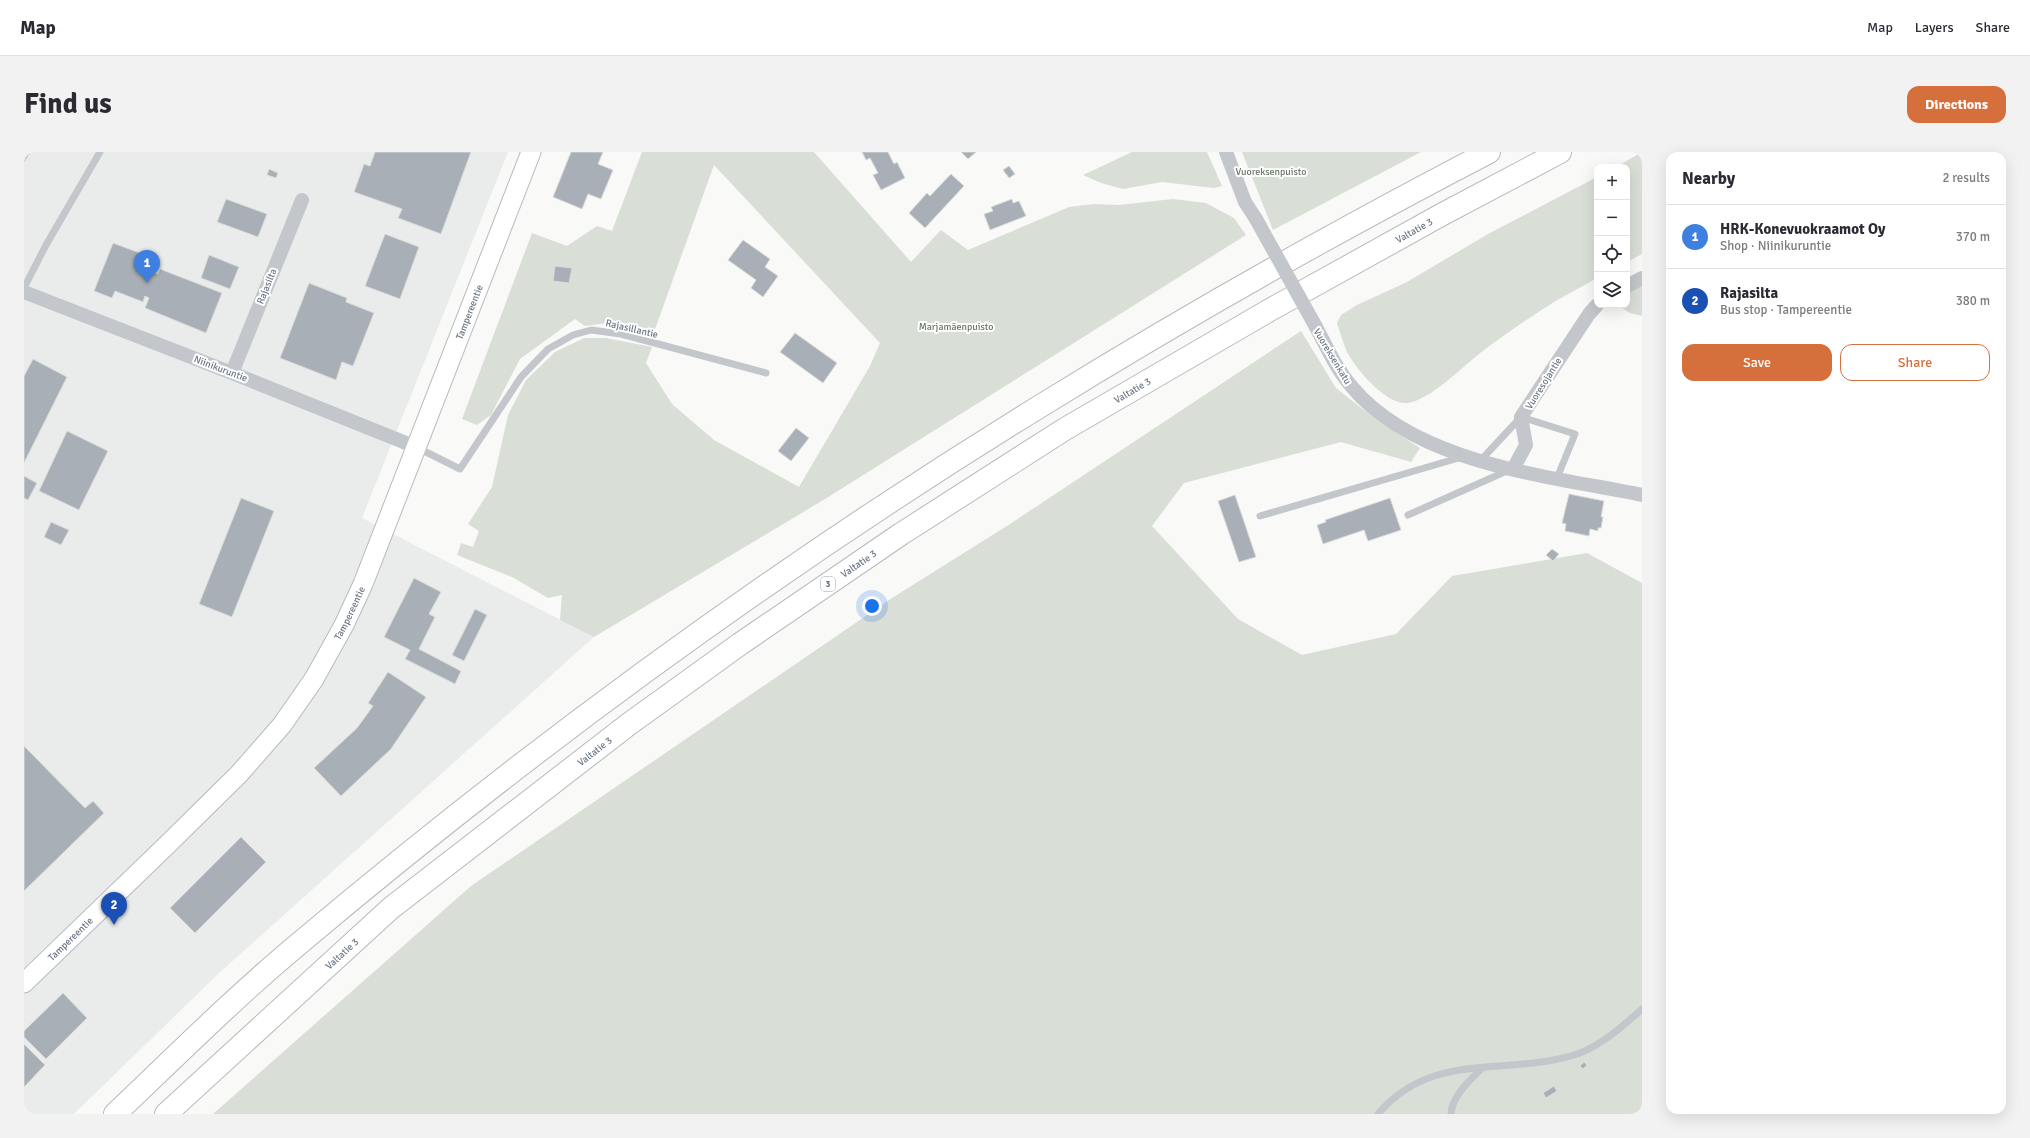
<!DOCTYPE html>
<html lang="en">
<head>
<meta charset="utf-8">
<style>
  :root { --surface:#fff; --page:#f2f2f3; --text:#2b2b33; --muted:#7c7c81; --line:#e1e1e2; --accent:#d56f3c }
  body { margin:0; font-family:Signika,sans-serif; background:var(--page); color:var(--text) }
  .controls { position:absolute; right:12px; top:12px; display:grid; overflow:hidden; border-radius:8px; box-shadow:0 4px 16px #0002 }
  .controls button { width:36px; height:36px; display:grid; place-items:center; padding:0; border:0; border-bottom:1px solid var(--line); background:var(--surface); color:var(--text); font:20px sans-serif }
  .you { position:absolute; left:848px; top:454px; width:14px; height:14px; margin:-10px; border:3px solid #fff; border-radius:50%; background:#1a73e8; box-shadow:0 0 0 6px #1a73e833 }
  .badge { display:grid; place-items:center; width:26px; height:26px; border-radius:50%; background:var(--accent); color:#fff; font-size:13px; font-weight:700 }
  .pin { position:absolute; translate:-50% -33px; filter:drop-shadow(0 1px 2px #0008) }
  .pin::after { content:''; position:absolute; top:21px; width:14px; height:12px; background:inherit; clip-path:polygon(0 0,100% 0,50% 100%) }
  .list { margin:0; padding:0; list-style:none }
  h2 { display:flex; justify-content:space-between; align-items:center; height:52px; margin:0; padding:0 16px; font-size:17px }
  h2 small { font-size:13px; font-weight:400; color:var(--muted) }
  .list li { display:grid; grid-template-columns:26px 1fr auto; gap:12px; align-items:center; box-sizing:border-box; height:64px; padding:0 16px; border-top:1px solid var(--line) }
  .list b { display:block; font-size:15px; white-space:nowrap }
  .list p { margin:0; font-size:13px; white-space:nowrap; color:var(--muted) }
  .list em { font-size:13px; font-style:normal; color:var(--muted) }
  .actions { display:flex; gap:8px; padding:12px 16px }
  .actions a { flex:1; padding:9px 0; border:1px solid var(--accent); border-radius:12px; text-align:center; font-size:14px; color:var(--accent) }
  .actions .main { background:var(--accent); color:#fff }
  .icon { flex:none; width:22px; height:22px; fill:none; stroke:currentColor; stroke-width:2; stroke-linecap:round; stroke-linejoin:round }
  .map { position:relative; flex:none; width:1618px; height:962px; overflow:hidden; border-radius:12px }
  header { display:flex; align-items:center; gap:24px; box-sizing:border-box; height:56px; padding:0 20px; background:var(--surface); border-bottom:1px solid var(--line) }
  header strong { font-size:19px }
  nav { display:flex; gap:22px; margin-inline-start:auto; font-size:14px }
  .intro { display:flex; align-items:center; justify-content:space-between; box-sizing:border-box; height:96px; padding:0 24px }
  h1 { margin:0; font-size:28px }
  .button { padding:10px 18px; border-radius:12px; background:var(--accent); color:#fff; font-size:14px; font-weight:700 }
  main { display:flex; gap:24px; padding:0 24px }
  aside { flex:1; background:var(--surface); border-radius:12px; box-shadow:0 4px 16px #0002 }
  .map>svg:first-child { display:block }
</style>
</head>
<body>
<header>
<strong>Map</strong>
<nav><a>Map</a><a>Layers</a><a>Share</a></nav>
</header>
<div class="intro"><h1>Find us</h1><a class="button">Directions</a></div>
<main>
<div class="map">
<svg width="1618" height="962" viewBox="0 0 1618 962">
  <rect width="100%" height="100%" fill="#f9f9f7"/>
  <!-- built -->
  <path fill="#eaebeb" d="M 0,0 L 484,0 L 338,366 L 570,485 L 194,822 L 50,962 L 0,962 Z"/>
  <!-- green -->
  <path fill="#d9ded7" d="M 618,0 L 790,0 L 887,110 L 917,78 L 944,98 L 1045,55 L 1070,52 L 1095,53 L 1149,47 L 1182,51 L 1210,66 L 1222,83 L 801,347 L 570,485 L 536,468 L 538,443 L 524,446 L 488,425 L 433,403 L 437,391 L 449,395 L 455,379 L 444,372 L 468,335 L 484,263 L 502,228 L 531,200 L 560,186 L 582,186 L 628,195 L 622,211 L 648,252 L 690,288 L 775,335 L 846,214 L 856,191 L 690,13 L 630,180 L 590,170 L 561,174 L 551,167 L 496,207 L 467,263 L 453,273 L 438,267 L 508,81 L 543,94 L 573,74 L 588,79 Z
    M 1108,0 L 1183,0 L 1198,34 L 1190,36 L 1138,30 L 1099,37 L 1077,31 L 1059,23 Z
    M 1218,0 L 1397,0 L 1249,78 Z
    M 1618,0 L 1618,102 L 1603,110 L 1603,15 L 1592,15 Z
    M 1573,25 L 1573,126 C 1552,138 1530,149 1510,163 C 1493,174 1476,186 1460,198 C 1441,212 1406,249 1383,251 C 1362,253 1332,217 1323,200 C 1319,190 1316,181 1313,171 L 1317,163 L 1333,153 L 1383,130 L 1464,82 Z
    M 1618,131 L 1618,164 L 1606,161 L 1593,153 L 1603,153 L 1603,139 Z
    M 1277,179 L 1312,236 L 1355,270 L 1396,296 L 1387,310 L 1317,290 L 1160,331 L 1128,374 L 1214,467 L 1278,503 L 1372,482 L 1428,424 L 1563,401 L 1618,431 L 1618,962 L 189,962 L 447,734 L 868,446 L 986,372 Z"/>
  <!-- building -->
  <path fill="#a9afb6" stroke="#dbdbda" d="M 0,0 L 7,0 L 0,10 Z
    M 351,0 L 447,0 L 417,82 L 374,66 L 378,57 L 330,40 L 340,12 L 346,14 Z
    M 547,0 L 579,0 L 574,12 L 589,18 L 577,47 L 564,42 L 558,57 L 529,45 Z
    M 838,0 L 864,0 L 870,12 L 873,10 L 881,26 L 857,38 L 849,23 L 854,21 L 846,6 L 842,8 Z
    M 937,0 L 952,0 L 944,7 Z
    M 985,14 L 991,22 L 985,26 L 979,18 Z
    M 245,17 L 254,21 L 252,26 L 243,23 Z
    M 927,22 L 940,34 L 901,76 L 885,61 L 903,41 L 906,44 Z
    M 202,47 L 243,62 L 234,85 L 193,70 Z
    M 988,47 L 989,51 L 995,49 L 1002,64 L 966,78 L 960,62 L 969,59 L 967,55 Z
    M 361,82 L 395,95 L 376,147 L 341,134 Z
    M 719,88 L 746,107 L 741,115 L 754,124 L 739,145 L 727,136 L 732,128 L 704,108 Z
    M 89,91 L 135,108 L 130,121 L 134,122 L 136,117 L 198,141 L 182,181 L 121,156 L 125,146 L 121,144 L 119,150 L 91,139 L 88,146 L 70,139 Z
    M 185,103 L 215,115 L 206,137 L 177,126 Z
    M 531,114 L 548,116 L 545,131 L 529,129 Z
    M 285,131 L 323,146 L 322,150 L 350,161 L 329,214 L 318,210 L 312,228 L 256,206 Z
    M 771,181 L 813,211 L 799,231 L 756,200 Z
    M 9,207 L 43,225 L 0,311 L 0,224 Z
    M 772,276 L 785,286 L 767,309 L 754,299 Z
    M 43,279 L 84,299 L 55,358 L 15,339 Z
    M 0,324 L 13,331 L 4,348 L 0,346 Z
    M 1545,342 L 1580,349 L 1577,365 L 1579,365 L 1577,376 L 1574,376 L 1574,379 L 1566,377 L 1565,384 L 1541,379 L 1542,372 L 1538,371 Z
    M 1211,343 L 1232,405 L 1215,410 L 1194,349 Z
    M 217,346 L 250,359 L 208,465 L 175,452 Z
    M 1366,346 L 1377,378 L 1344,389 L 1340,378 L 1299,392 L 1293,373 L 1302,370 L 1301,368 Z
    M 27,370 L 45,378 L 37,393 L 20,385 Z
    M 1528,397 L 1535,402 L 1529,409 L 1522,403 Z
    M 390,426 L 417,440 L 405,462 L 411,465 L 395,497 L 437,519 L 431,532 L 381,507 L 386,498 L 360,485 Z
    M 451,457 L 463,463 L 440,509 L 428,503 Z
    M 364,520 L 402,545 L 367,597 L 317,644 L 290,616 L 333,576 L 349,554 L 344,551 Z
    M 0,594 L 61,656 L 69,649 L 80,661 L 0,739 Z
    M 217,685 L 242,710 L 171,781 L 146,756 Z
    M 39,841 L 63,866 L 22,907 L 0,885 L 0,879 Z
    M 0,892 L 21,913 L 0,935 Z
    M 1560,910 L 1563,913 L 1559,917 L 1556,914 Z
    M 1530,934 L 1533,939 L 1522,946 L 1519,941 Z"/>
  <g fill="none" stroke-linecap="round" stroke-linejoin="round">
    <!-- secondary casing -->
    <g stroke="#b6babf" stroke-width="21">
      <g id="secondary">
        <path id="s1" d="M 0,831 L 145,691 L 215,622 L 258,573 L 290,527 L 320,473 L 339,432 L 507,0"/>
      </g>
    </g>
    <!-- motorway casing -->
    <g stroke="#b6b9bd" stroke-width="24">
      <g id="motorway">
        <path d="M 91,962 C 152,904 212,844 277,790 C 512,592 762,410 1023,250 C 1167,161 1315,78 1465,0"/>
        <path id="s2" d="M 142,962 L 367,756 L 605,572 L 716,492 L 877,382 L 1041,277 L 1244,159 L 1417,63 L 1536,0"/>
      </g>
    </g>
    <!-- service -->
    <path stroke="#c3c6ca" stroke-width="7" d="M 0,136 L 22,93 L 76,0
      M 392,295 L 436,317 L 497,225 L 524,197 L 549,183 L 567,178 L 597,182 L 742,221
      M 1456,309 L 1497,265 L 1551,282 L 1533,326
      M 1384,363 L 1485,318
      M 1236,364 L 1438,305
      M 1354,962 C 1410,896 1485,926 1556,901 C 1579,892 1600,873 1618,857
      M 1427,962 C 1428,944 1446,928 1458,916"/>
    <!-- minor -->
    <path stroke="#c3c6ca" stroke-width="14" d="M 1202,0 L 1221,50 L 1232,67
      M 1603,134 L 1618,126
      M 0,140 L 208,221 L 392,295
      M 1292,175 C 1303,196 1313,218 1328,235 C 1392,312 1526,324 1618,343
      M 208,221 L 278,48
      M 1489,317 L 1502,293 L 1497,265 L 1565,162 L 1573,153"/>
    <!-- secondary -->
    <use href="#secondary" stroke="#fff" stroke-width="19"/>
    <!-- motorway -->
    <use href="#motorway" stroke="#fff" stroke-width="22"/>
    <!-- minor-bridge -->
    <path stroke="#c3c6ca" stroke-width="14" d="M 1232,67 L 1292,175"/>
  </g>
  <g text-anchor="middle" stroke-width="4" stroke-linejoin="round" paint-order="stroke">
    <!-- shield labels -->
    <rect fill="#fff" stroke="#97a0aa" stroke-width="1" x="797" y="425" width="14" height="14" rx="3"/>
    <g font-size="9" font-weight="bold" fill="#6b7786">
      <text x="804" y="435">3</text>
    </g>
    <!-- park labels -->
    <g font-size="10" fill="#667865" stroke="#fff">
      <text x="1247" y="23">Vuoreksenpuisto</text>
      <text x="932" y="178">Marjamäenpuisto</text>
    </g>
    <!-- street labels -->
    <g font-size="10" fill="#6b7786" stroke="#fff">
      <text dy="4" stroke="none"><textPath href="#s2" startOffset="1534">Valtatie 3</textPath></text>
      <text transform="translate(242 134) rotate(-68)" y="4">Rajasilta</text>
      <text dy="4" stroke="none"><textPath href="#s1" startOffset="820">Tampereentie</textPath></text>
      <text transform="translate(608 176) rotate(13)" y="4">Rajasillantie</text>
      <text transform="translate(1309 204) rotate(59)" y="4">Vuoreksenkatu</text>
      <text transform="translate(197 216) rotate(21)" y="4">Niinikuruntie</text>
      <text transform="translate(1519 231) rotate(-58)" y="4">Vuoresojantie</text>
      <text dy="4" stroke="none"><textPath href="#s2" startOffset="1210">Valtatie 3</textPath></text>
      <text dy="4" stroke="none"><textPath href="#s2" startOffset="886">Valtatie 3</textPath></text>
      <text dy="4" stroke="none"><textPath href="#s1" startOffset="496">Tampereentie</textPath></text>
      <text dy="4" stroke="none"><textPath href="#s2" startOffset="562">Valtatie 3</textPath></text>
      <text dy="4" stroke="none"><textPath href="#s1" startOffset="64">Tampereentie</textPath></text>
      <text dy="4" stroke="none"><textPath href="#s2" startOffset="238">Valtatie 3</textPath></text>
    </g>
  </g>
</svg>
<div class="controls">
<button>+</button>
<button>−</button>
<button><svg class="icon" aria-label="locate" viewBox="0 0 24 24"><circle cx="12" cy="12" r="6"/><path d="M12 2v4M12 18v4M2 12h4M18 12h4"/></svg></button>
<button><svg class="icon" aria-label="layers" viewBox="0 0 24 24"><path d="M12 4l9 5-9 5-9-5zM3 14l9 5 9-5"/></svg></button>
</div>
<div class="you"></div>
<div class="pin badge" style="left:123px;top:131px;background:#3f7fe0">1</div>
<div class="pin badge" style="left:90px;top:773px;background:#1a4fb4">2</div>
</div>
<aside>
<h2>Nearby<small>2 results</small></h2>
<ul class="list">
<li><span class="badge" style="background:#3f7fe0">1</span><div><b>HRK-Konevuokraamot Oy</b><p>Shop · Niinikuruntie</p></div><em>370 m</em></li>
<li><span class="badge" style="background:#1a4fb4">2</span><div><b>Rajasilta</b><p>Bus stop · Tampereentie</p></div><em>380 m</em></li>
</ul>
<div class="actions"><a class="main">Save</a><a>Share</a></div>
</aside>
</main>
</body>
</html>
